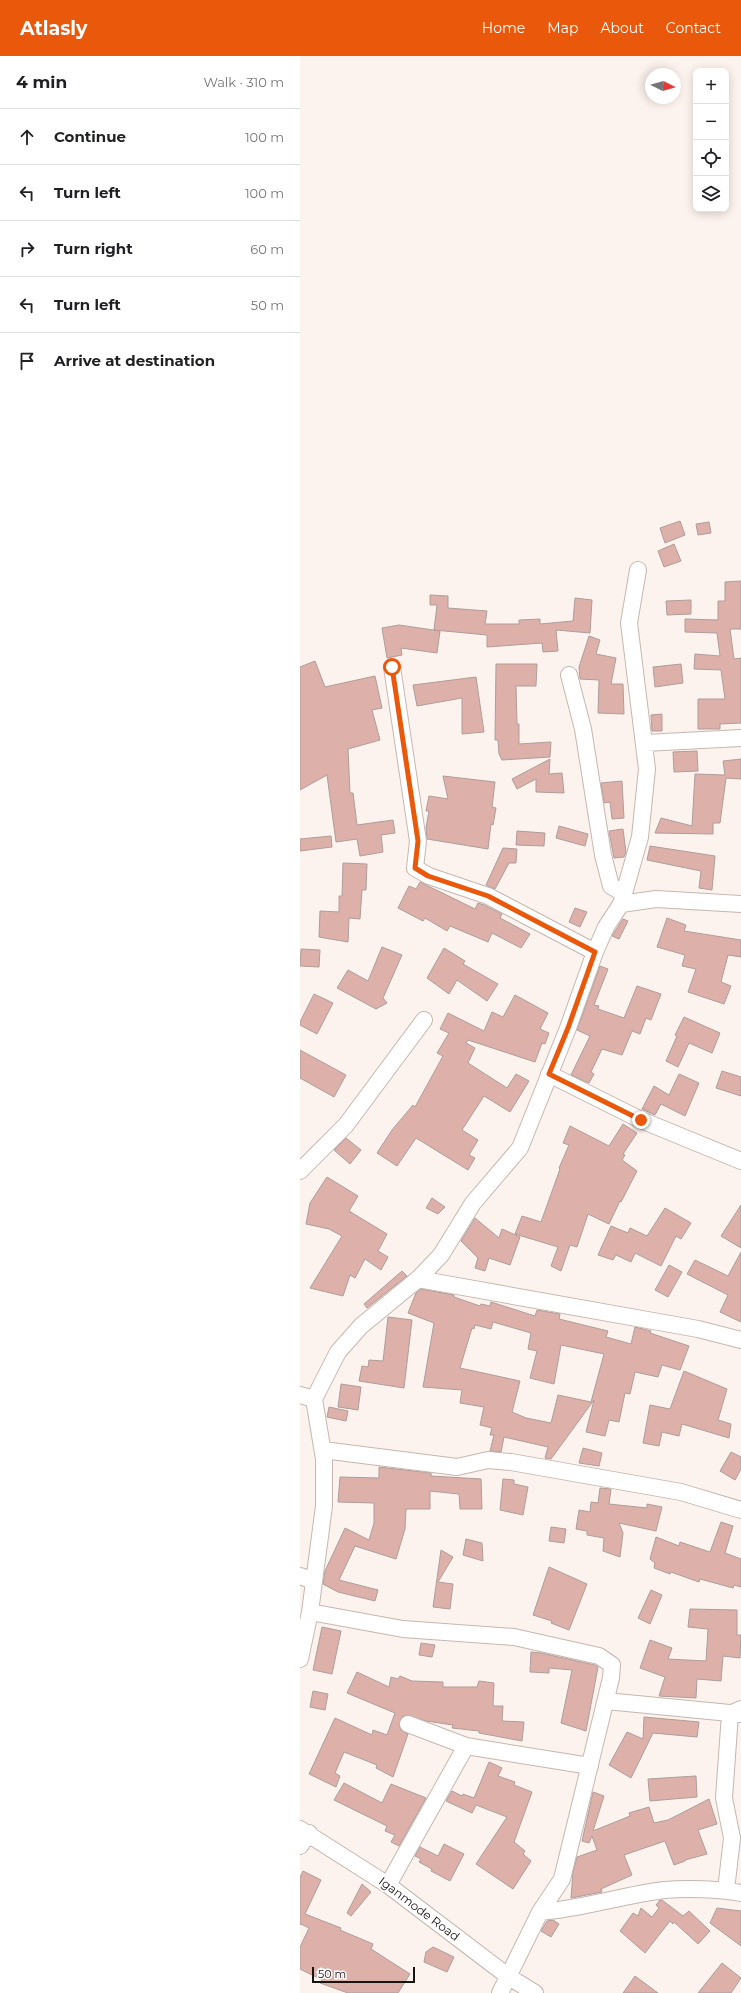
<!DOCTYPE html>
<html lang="en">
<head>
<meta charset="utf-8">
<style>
  :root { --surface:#fff; --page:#f2f2f2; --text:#202124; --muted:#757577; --line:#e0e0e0; --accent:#ea580c }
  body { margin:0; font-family:Montserrat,sans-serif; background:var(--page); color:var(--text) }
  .controls { position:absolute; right:12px; top:12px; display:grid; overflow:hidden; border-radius:8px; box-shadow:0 2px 10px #0003 }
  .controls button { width:36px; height:36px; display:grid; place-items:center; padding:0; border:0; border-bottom:1px solid var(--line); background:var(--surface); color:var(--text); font:20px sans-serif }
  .compass { position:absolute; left:345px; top:12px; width:36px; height:36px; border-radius:50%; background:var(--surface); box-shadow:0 2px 10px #0003; rotate:95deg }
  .scale { position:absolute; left:12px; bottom:10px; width:103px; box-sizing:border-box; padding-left:4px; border:2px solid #191311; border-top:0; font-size:11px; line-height:14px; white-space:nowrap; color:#191311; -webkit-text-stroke:3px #fff; paint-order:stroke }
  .stop { position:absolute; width:12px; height:12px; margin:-9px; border:3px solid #ea580c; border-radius:50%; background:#fff }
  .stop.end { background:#ea580c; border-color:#fff; box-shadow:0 1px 4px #0008 }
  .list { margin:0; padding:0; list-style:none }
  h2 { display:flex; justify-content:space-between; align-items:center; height:52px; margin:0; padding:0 16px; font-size:17px }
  h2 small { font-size:13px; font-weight:400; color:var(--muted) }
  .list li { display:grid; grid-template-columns:26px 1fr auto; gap:12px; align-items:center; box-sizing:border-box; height:56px; padding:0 16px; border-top:1px solid var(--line) }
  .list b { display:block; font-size:15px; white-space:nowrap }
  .list em { font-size:13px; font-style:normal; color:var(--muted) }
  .icon { flex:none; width:22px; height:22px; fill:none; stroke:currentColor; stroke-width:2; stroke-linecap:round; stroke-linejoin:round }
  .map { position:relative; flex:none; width:441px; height:1937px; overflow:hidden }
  header { display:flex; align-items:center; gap:24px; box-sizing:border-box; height:56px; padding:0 20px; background:var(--accent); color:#fff }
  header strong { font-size:19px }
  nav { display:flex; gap:22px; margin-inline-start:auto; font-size:14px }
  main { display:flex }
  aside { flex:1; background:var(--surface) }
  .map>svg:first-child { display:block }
</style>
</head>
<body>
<header>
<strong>Atlasly</strong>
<nav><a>Home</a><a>Map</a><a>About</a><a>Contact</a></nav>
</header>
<main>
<aside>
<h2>4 min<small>Walk · 310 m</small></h2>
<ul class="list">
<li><svg class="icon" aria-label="ahead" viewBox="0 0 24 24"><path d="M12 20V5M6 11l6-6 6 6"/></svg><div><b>Continue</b></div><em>100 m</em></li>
<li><svg class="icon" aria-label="left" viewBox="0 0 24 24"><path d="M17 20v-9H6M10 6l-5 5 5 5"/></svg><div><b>Turn left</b></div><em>100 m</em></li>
<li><svg class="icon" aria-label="right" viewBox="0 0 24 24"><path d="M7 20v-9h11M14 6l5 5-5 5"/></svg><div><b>Turn right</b></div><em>60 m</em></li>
<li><svg class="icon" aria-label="left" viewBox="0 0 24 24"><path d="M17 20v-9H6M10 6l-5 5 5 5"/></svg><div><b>Turn left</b></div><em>50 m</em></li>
<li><svg class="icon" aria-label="arrive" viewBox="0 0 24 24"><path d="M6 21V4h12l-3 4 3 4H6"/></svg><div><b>Arrive at destination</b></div></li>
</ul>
</aside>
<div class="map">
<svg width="441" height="1937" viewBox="0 0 441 1937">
  <rect width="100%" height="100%" fill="#fdf3ee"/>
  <!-- building -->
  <path fill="#deb0aa" stroke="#ae9d9a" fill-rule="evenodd" d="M 380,465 L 385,479 L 365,487 L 360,472 Z
    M 409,466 L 411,477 L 398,479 L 396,468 Z
    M 374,488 L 381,505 L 364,511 L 358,495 Z
    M 441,525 L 441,573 L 430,573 L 434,603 L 441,602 L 441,667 L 420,668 L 420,673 L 398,673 L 398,643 L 425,643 L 421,614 L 394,613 L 395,598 L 420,600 L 417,577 L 385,576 L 385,563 L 418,564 L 418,545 L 425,545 L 425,526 Z
    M 130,539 L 148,540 L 148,552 L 187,555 L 185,568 L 219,568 L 219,564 L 240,563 L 240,568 L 273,565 L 275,542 L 292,544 L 290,577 L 256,574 L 258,595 L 243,596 L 242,587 L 187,591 L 187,579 L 134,574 L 137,549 L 130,549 Z
    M 391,544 L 391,558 L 367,559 L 366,545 Z
    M 99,569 L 140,575 L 137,597 L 101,592 L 102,599 L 87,602 L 82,572 Z
    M 289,580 L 300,584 L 296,598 L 316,602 L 311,628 L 323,628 L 324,658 L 298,657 L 299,624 L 280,623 L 279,611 Z
    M 15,605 L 25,631 L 75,620 L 82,652 L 72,654 L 80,684 L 48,693 L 50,737 L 53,737 L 57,769 L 93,764 L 95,777 L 81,779 L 83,796 L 60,800 L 57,783 L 36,786 L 27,719 L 0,734 L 0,611 Z
    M 196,608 L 237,608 L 236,630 L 216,630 L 217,668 L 219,668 L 219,688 L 251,686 L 250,701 L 202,704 L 199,698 L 198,684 L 195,684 Z
    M 381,608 L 383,627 L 355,631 L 353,611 Z
    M 176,621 L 184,676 L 162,678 L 162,642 L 117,650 L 113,629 Z
    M 362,658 L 362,675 L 352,675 L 351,659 Z
    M 397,695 L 398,715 L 374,716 L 373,696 Z
    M 250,703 L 249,718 L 262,717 L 264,737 L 236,736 L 236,723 L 217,733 L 212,723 Z
    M 441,703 L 441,723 L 426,722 L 420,767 L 413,767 L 413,778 L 355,777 L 361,762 L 392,770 L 395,718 L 425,719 L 423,705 Z
    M 143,720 L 195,726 L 192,751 L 196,752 L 193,769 L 191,768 L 188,793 L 127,783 L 126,772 L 129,755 L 126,755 L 129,740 L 148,743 Z
    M 322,725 L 324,762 L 312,763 L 310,746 L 304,747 L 301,727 Z
    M 259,770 L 288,778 L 285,790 L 256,782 Z
    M 323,773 L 326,796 L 324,801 L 314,802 L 309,775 Z
    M 217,775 L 245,777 L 244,790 L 216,789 Z
    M 31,780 L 32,791 L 0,795 L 0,783 Z
    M 350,790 L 415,800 L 412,834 L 399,832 L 401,815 L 347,804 Z
    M 203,792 L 217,793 L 216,807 L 209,807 L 195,833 L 186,829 Z
    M 43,807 L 67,808 L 66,834 L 62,834 L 60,863 L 49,862 L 48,886 L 19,881 L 20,855 L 39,856 L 39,840 L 42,840 Z
    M 120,826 L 175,853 L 178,847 L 184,849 L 202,858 L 200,862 L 230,878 L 221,892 L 192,877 L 188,886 L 150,870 L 147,875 L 125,862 L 123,865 L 98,852 L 109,830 L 116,833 Z
    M 275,852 L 287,856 L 280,871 L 269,866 Z
    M 367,862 L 386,869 L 384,875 L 441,884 L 441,901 L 428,899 L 421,926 L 431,930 L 424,948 L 388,936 L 396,913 L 382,910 L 385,899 L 357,891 Z
    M 323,863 L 328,865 L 319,883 L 312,880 Z
    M 82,891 L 102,899 L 83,942 L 87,947 L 76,953 L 37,932 L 48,914 L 68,925 Z
    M 144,892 L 165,905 L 163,908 L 198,928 L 187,945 L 157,924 L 149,938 L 127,922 Z
    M 1,893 L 20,894 L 19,911 L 0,910 Z
    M 300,910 L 308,913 L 294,949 L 299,950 L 298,953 L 324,962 L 337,930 L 361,938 L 351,964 L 346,962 L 340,978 L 332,975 L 322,999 L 302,993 L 291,1016 L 294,1018 L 289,1027 L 271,1019 L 290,980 L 277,974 Z
    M 14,938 L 33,947 L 17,978 L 0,969 L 0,966 Z
    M 215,939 L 248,957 L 240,973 L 249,977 L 245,988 L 242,987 L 235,1006 L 168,984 L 166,987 L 175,992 L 168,1007 L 207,1032 L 216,1018 L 229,1025 L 210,1056 L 184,1040 L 162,1074 L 178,1084 L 169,1099 L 175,1102 L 168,1114 L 116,1082 L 97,1110 L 77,1097 L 92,1074 L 113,1049 L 115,1051 L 143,1000 L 137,997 L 149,977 L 140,973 L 148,957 L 184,975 L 192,956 L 203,961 Z
    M 384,961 L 420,977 L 412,997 L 389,987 L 378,1011 L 366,1005 L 377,980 L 375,979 Z
    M 0,994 L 46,1019 L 34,1041 L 0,1022 Z
    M 422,1015 L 441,1021 L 441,1040 L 416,1032 Z
    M 379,1018 L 399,1027 L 385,1060 L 361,1048 L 355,1059 L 342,1053 L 354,1030 L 369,1039 Z
    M 323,1068 L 337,1077 L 323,1098 L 325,1099 L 322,1104 L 337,1115 L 321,1146 L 320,1145 L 309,1168 L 288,1158 L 277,1191 L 270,1189 L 261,1215 L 251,1210 L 258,1191 L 215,1178 L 222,1160 L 241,1166 L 260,1113 L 259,1112 L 269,1089 L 263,1087 L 270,1070 L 309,1090 Z
    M 46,1082 L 61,1094 L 50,1108 L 34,1094 Z
    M 27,1121 L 58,1140 L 49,1155 L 87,1178 L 78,1195 L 88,1201 L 81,1214 L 65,1203 L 55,1222 L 50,1219 L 43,1240 L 10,1232 L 42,1180 L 29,1173 L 6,1168 L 10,1147 Z
    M 132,1142 L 145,1151 L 138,1158 L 126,1152 Z
    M 441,1149 L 441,1192 L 421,1180 Z
    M 365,1152 L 391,1167 L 381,1183 L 376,1180 L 361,1210 L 335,1197 L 331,1206 L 316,1199 L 313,1204 L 298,1199 L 311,1170 L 328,1177 L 330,1172 L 347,1180 Z
    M 175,1162 L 199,1182 L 202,1173 L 220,1181 L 210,1209 L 189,1202 L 185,1215 L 175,1212 L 178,1202 L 161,1185 Z
    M 441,1196 L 441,1266 L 420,1256 L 428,1239 L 387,1218 L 395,1204 L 428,1220 Z
    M 369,1209 L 382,1216 L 368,1241 L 355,1234 Z
    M 102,1215 L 107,1220 L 67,1252 L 64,1248 Z
    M 121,1233 L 154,1239 L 154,1241 L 180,1250 L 181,1248 L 190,1250 L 191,1246 L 235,1260 L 237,1254 L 260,1258 L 259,1263 L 308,1275 L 306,1281 L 331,1288 L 335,1271 L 351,1275 L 350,1277 L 389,1290 L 380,1314 L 362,1309 L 358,1321 L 335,1316 L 330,1338 L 325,1337 L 319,1366 L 309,1364 L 305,1380 L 286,1376 L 294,1344 L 251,1403 L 245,1402 L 248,1391 L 204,1381 L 201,1396 L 190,1395 L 194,1379 L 190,1379 L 192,1372 L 180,1369 L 184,1351 L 160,1347 L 162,1334 L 123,1331 L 134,1267 L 108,1257 L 116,1237 ZM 193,1266 L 231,1277 L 228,1293 L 237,1295 L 230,1322 L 254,1328 L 261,1289 L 304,1298 L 291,1346 L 258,1339 L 251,1367 L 226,1362 L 212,1356 L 220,1325 L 160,1312 L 172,1272 L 174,1273 L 175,1269 L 191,1273 Z
    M 88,1261 L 112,1264 L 104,1332 L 59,1325 L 62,1310 L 68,1311 L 69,1304 L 83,1305 Z
    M 384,1315 L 427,1333 L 418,1364 L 431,1368 L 429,1382 L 382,1368 L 379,1380 L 362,1376 L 359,1390 L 343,1387 L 350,1349 L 370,1353 Z
    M 41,1328 L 61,1331 L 58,1354 L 38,1351 Z
    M 29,1351 L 48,1355 L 46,1365 L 27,1361 Z
    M 283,1392 L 302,1397 L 299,1410 L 279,1407 Z
    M 431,1396 L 441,1401 L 441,1413 L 435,1424 L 420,1415 Z
    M 79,1411 L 131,1417 L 131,1420 L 181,1423 L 182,1453 L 160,1453 L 159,1438 L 130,1435 L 130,1453 L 106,1453 L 105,1473 L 96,1503 L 55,1490 L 39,1524 L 78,1534 L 75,1545 L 38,1536 L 23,1528 L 25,1515 L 45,1472 L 69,1484 L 74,1467 L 74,1447 L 38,1446 L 40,1421 L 79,1422 Z
    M 203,1423 L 214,1424 L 214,1428 L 228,1431 L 223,1459 L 200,1454 Z
    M 300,1432 L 311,1433 L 309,1448 L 347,1452 L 347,1448 L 362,1451 L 356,1475 L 319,1467 L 323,1477 L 320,1501 L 303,1495 L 304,1482 L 287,1479 L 287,1475 L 276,1473 L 279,1454 L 290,1456 L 291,1446 L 298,1447 Z
    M 421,1466 L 433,1470 L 425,1497 L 441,1503 L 441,1531 L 434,1529 L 433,1532 L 400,1523 L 399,1526 L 371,1516 L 370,1518 L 354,1512 L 355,1507 L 350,1503 L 356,1481 L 379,1490 L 380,1486 L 410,1496 Z
    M 251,1471 L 266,1473 L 264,1487 L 249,1485 Z
    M 166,1483 L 182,1487 L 183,1505 L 163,1499 Z
    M 141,1494 L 153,1501 L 138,1526 L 153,1528 L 150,1553 L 133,1551 Z
    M 249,1511 L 287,1528 L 269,1574 L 251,1567 L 252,1565 L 233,1559 Z
    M 351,1534 L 362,1539 L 350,1568 L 338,1562 Z
    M 390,1553 L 437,1554 L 437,1579 L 441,1579 L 440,1602 L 423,1600 L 421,1625 L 397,1623 L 396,1642 L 359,1640 L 365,1621 L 340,1612 L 350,1584 L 372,1592 L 368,1603 L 406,1605 L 408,1573 L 388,1571 Z
    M 22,1571 L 41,1575 L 32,1618 L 13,1614 Z
    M 121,1587 L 135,1589 L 132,1601 L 119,1599 Z
    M 231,1596 L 241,1597 L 295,1609 L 298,1611 L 286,1675 L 261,1667 L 272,1614 L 249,1612 L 249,1617 L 230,1616 Z
    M 57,1616 L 89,1631 L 91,1621 L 98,1623 L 100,1620 L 112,1625 L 143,1626 L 143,1631 L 177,1631 L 179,1625 L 194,1627 L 193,1650 L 203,1650 L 202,1665 L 224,1666 L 222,1685 L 179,1677 L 179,1675 L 152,1672 L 153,1669 L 126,1665 L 106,1659 L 102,1661 L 99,1669 L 101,1674 L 108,1678 L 93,1721 L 76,1712 L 77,1709 L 44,1696 L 35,1717 L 40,1720 L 36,1731 L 9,1718 L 35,1662 L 72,1679 L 73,1674 L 87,1679 L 95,1657 L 47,1637 Z
    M 13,1635 L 28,1638 L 25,1654 L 10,1651 Z
    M 344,1661 L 399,1666 L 397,1681 L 353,1677 L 331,1722 L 309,1709 L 327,1676 L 343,1683 Z
    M 189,1706 L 202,1712 L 198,1720 L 215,1726 L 214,1729 L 232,1736 L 214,1786 L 225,1795 L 223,1798 L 231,1805 L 213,1833 L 176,1808 L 207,1761 L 176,1749 L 172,1757 L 146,1745 L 152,1735 L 162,1740 L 163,1738 L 174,1742 Z
    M 396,1720 L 397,1741 L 350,1745 L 348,1723 Z
    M 44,1727 L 82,1747 L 91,1728 L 126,1742 L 99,1790 L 91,1786 L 95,1779 L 85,1775 L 87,1770 L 34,1744 Z
    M 293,1736 L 304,1740 L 293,1775 L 330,1760 L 329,1757 L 349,1751 L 354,1767 L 368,1764 L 409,1743 L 417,1768 L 398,1774 L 407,1798 L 385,1804 L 385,1805 L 374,1809 L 365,1785 L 324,1799 L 332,1819 L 301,1833 L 302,1836 L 271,1842 L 273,1816 L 277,1801 L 297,1794 L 292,1780 L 289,1787 L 282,1785 Z
    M 144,1788 L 164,1798 L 150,1825 L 131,1815 L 132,1813 L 119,1806 L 121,1803 L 115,1800 L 120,1791 L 138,1800 Z
    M 3,1815 L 21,1824 L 5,1858 L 41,1872 L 40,1874 L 73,1888 L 71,1893 L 110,1918 L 98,1937 L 48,1937 L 20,1927 L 22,1924 L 0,1913 L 0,1891 L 9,1872 L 1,1868 L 0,1869 L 0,1821 Z
    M 62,1828 L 71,1836 L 51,1860 L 47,1857 Z
    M 360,1844 L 362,1844 L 383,1860 L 389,1855 L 410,1875 L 398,1888 L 374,1866 L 373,1868 L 370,1865 L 345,1897 L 320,1875 L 333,1857 L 338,1860 L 341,1852 L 352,1861 L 359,1852 L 356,1849 Z
    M 417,1852 L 441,1855 L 441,1890 L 410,1867 Z
    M 253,1864 L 259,1868 L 251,1881 L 241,1875 L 247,1865 Z
    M 133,1891 L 154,1901 L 147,1916 L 124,1906 L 126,1896 Z
    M 422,1907 L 441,1922 L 431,1937 L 398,1937 Z
    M 335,1920 L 358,1937 L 323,1937 Z"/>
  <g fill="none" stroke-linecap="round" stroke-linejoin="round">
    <!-- minor casing -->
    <g stroke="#c6b6af" stroke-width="18">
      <path id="minor" d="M 92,611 L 118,785 L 115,812 L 129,820 L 188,840 L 295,896
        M 269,619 L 283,673 L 303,799 L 311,830 L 323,837
        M 345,687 L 441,682
        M 321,848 L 356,843 L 441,848
        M 249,1018 L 341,1064 L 441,1105
        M 0,1115 L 46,1069 L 124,964
        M 118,1223 L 398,1273 L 441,1284
        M 0,1339 L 14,1343
        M 23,1394 L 157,1411 L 188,1404 L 211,1406 L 381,1436 L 441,1454
        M 0,1520 L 13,1525
        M 10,1556 L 103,1573 L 214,1581 L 299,1600 L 312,1609 L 311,1622 L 262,1823 L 240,1856
        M 0,1603 L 10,1556 L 24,1450 L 24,1403 L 14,1343 L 38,1296 L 61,1270 L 118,1223 L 141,1199 L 173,1147 L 220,1092 L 268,972 L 295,896 L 306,871 L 321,848 L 340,781 L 347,713 L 329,567 L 338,514
        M 306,1645 L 440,1658
        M 108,1668 L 166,1690 L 290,1710
        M 0,1773 L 88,1829 L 209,1921 L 235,1937
        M 0,1790 L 9,1777
        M 88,1829 L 166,1690
        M 426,1834 L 432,1782 L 424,1742 L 430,1658 L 441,1653
        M 200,1937 L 240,1856 C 282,1853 323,1839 364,1834 C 387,1832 418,1833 441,1837"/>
    </g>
    <!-- minor -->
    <use href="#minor" stroke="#fff" stroke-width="16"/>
  </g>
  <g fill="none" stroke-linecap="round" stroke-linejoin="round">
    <!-- route -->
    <path stroke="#ea580c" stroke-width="5" d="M 92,611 L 118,785 L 115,812 L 128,820 L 188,840 L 295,896 L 268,972 L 249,1018 L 341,1064"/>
  </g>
  <g text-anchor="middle" stroke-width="3.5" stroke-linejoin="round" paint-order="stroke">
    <!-- street labels -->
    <g font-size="12" fill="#191311" stroke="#fff">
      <text transform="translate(119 1853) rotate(37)" y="4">Iganmode Road</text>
    </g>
  </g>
</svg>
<div class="controls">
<button>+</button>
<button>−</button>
<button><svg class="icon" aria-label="locate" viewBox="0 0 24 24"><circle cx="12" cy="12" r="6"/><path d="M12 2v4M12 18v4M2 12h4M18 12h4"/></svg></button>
<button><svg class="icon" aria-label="layers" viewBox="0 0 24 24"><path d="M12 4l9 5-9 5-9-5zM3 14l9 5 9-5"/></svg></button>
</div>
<svg class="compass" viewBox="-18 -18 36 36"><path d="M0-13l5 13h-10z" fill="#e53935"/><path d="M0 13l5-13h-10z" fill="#757577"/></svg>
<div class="scale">50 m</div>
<div class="stop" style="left:92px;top:611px"></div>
<div class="stop end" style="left:341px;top:1064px"></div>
</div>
</main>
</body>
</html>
